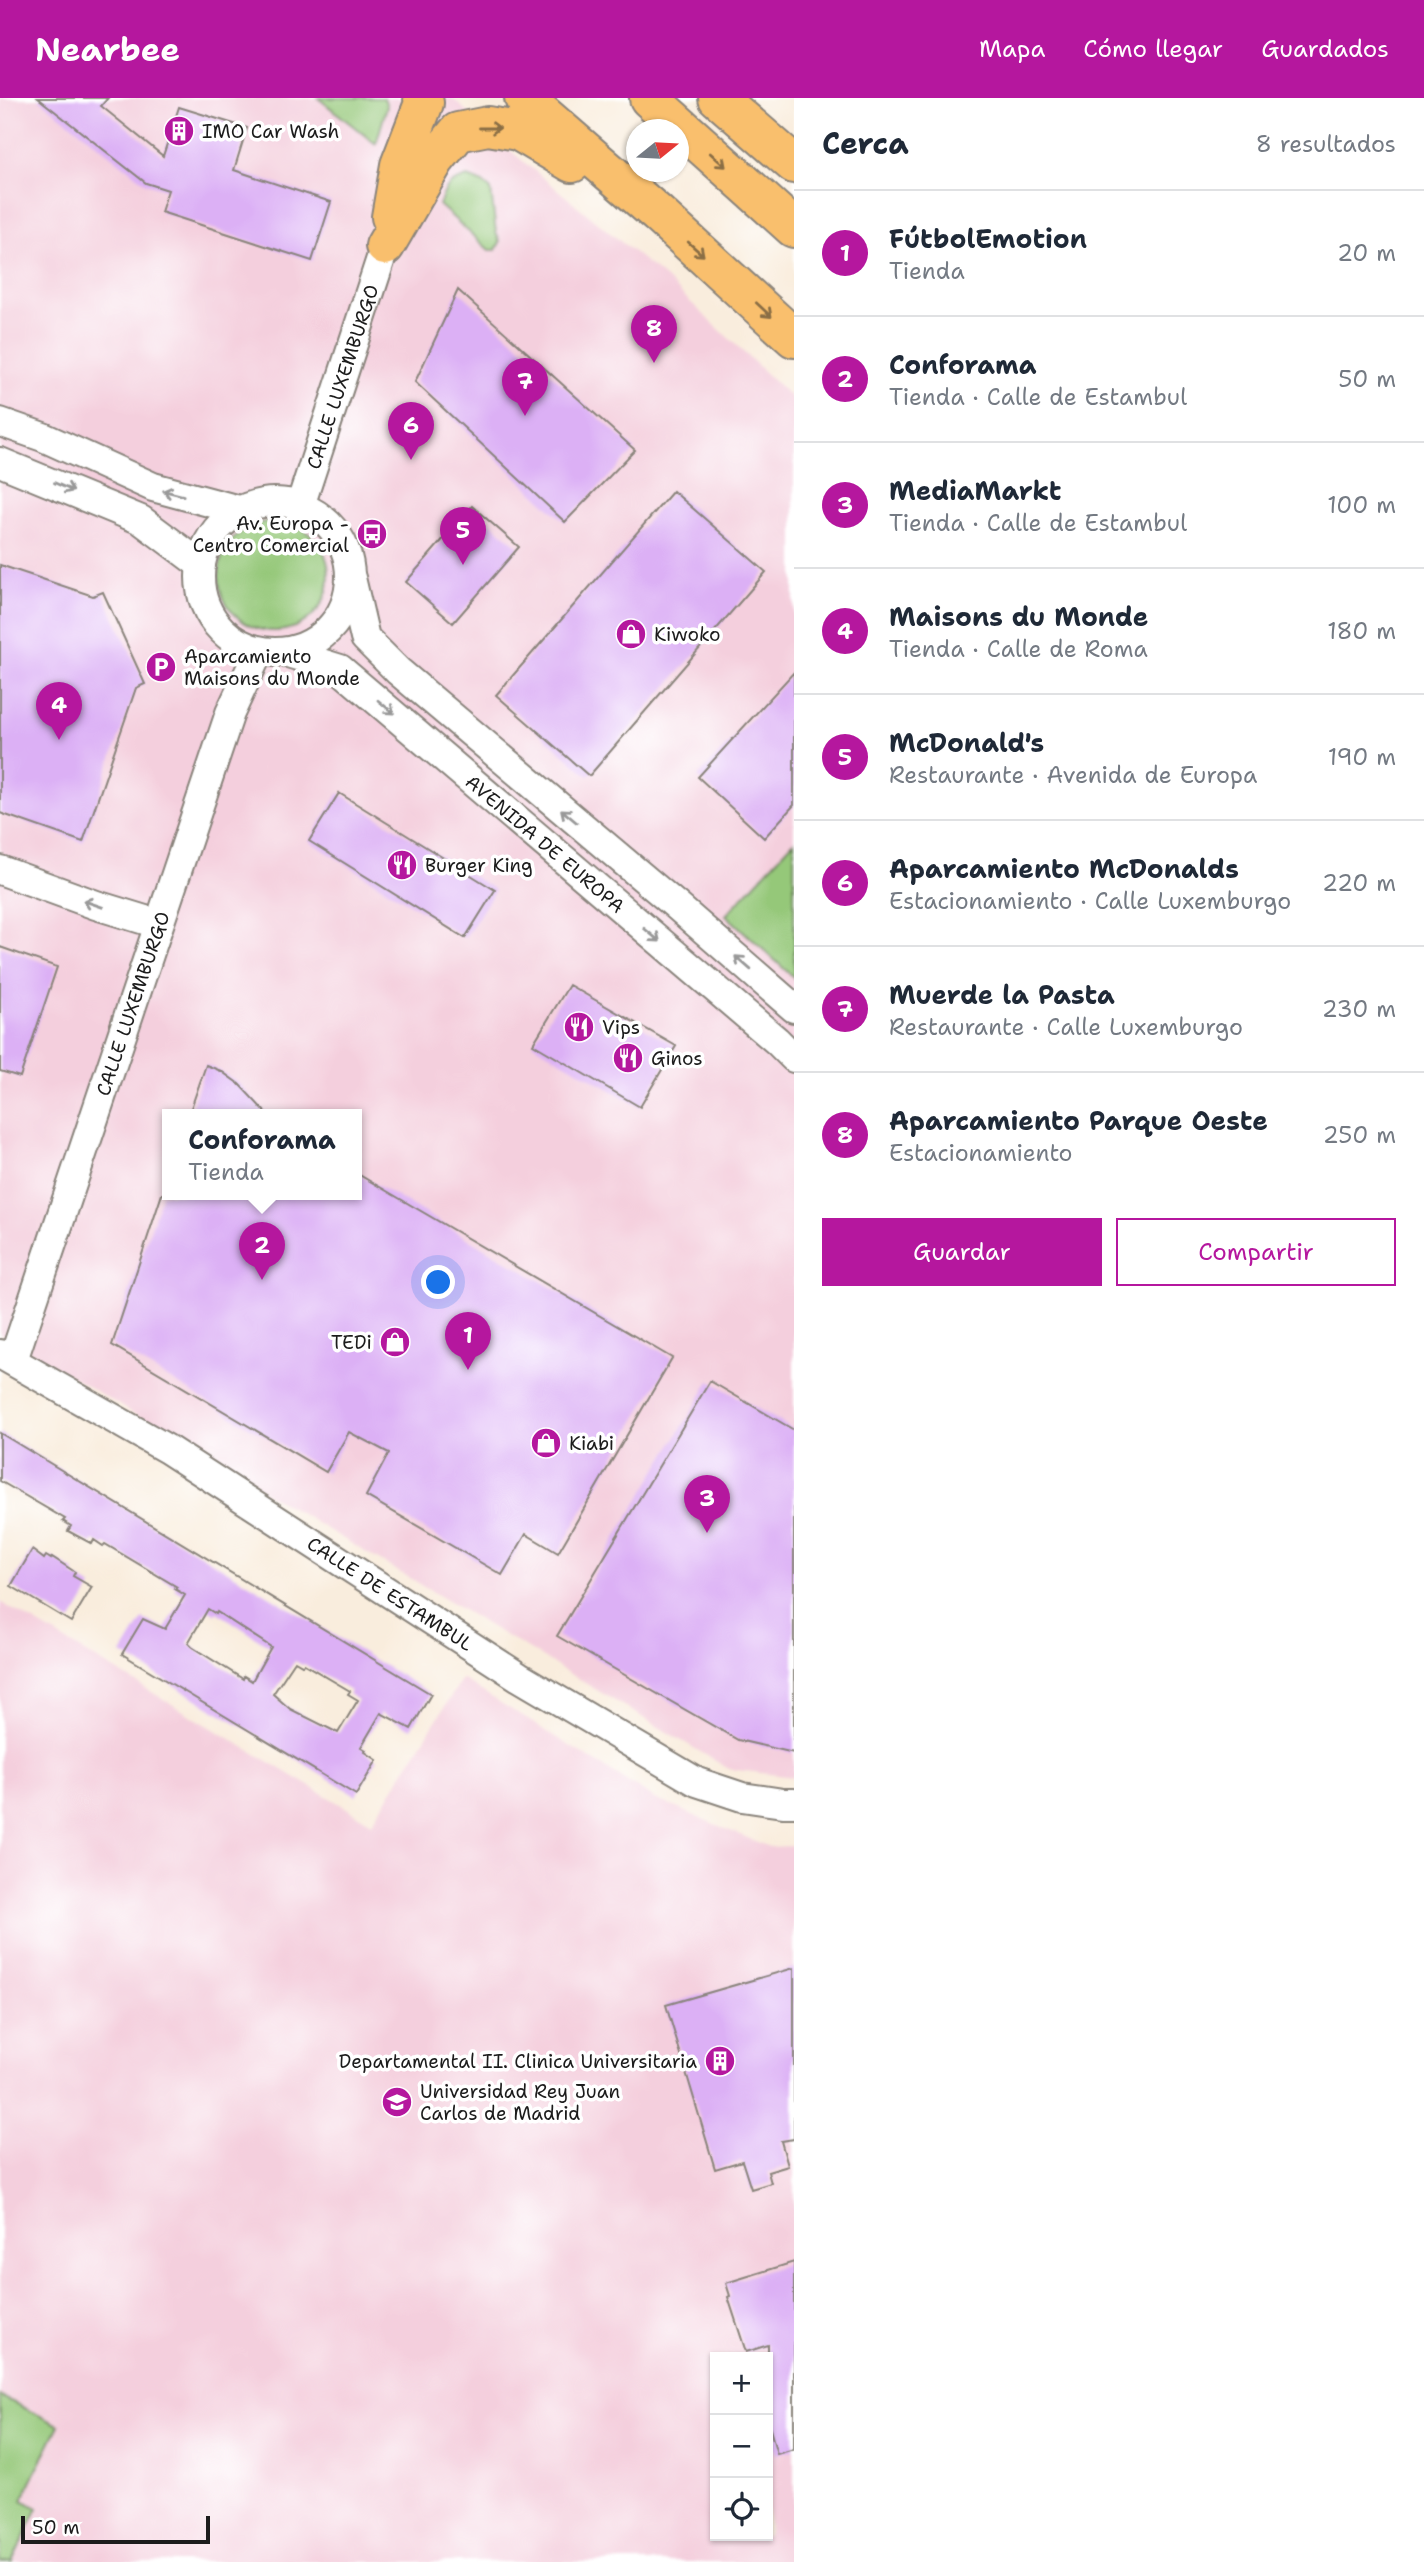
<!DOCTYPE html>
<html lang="es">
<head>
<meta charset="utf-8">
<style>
  :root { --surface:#fff; --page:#f6f6f7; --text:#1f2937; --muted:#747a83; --line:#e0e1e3; --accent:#b5179e }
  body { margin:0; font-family:"Shantell Sans",sans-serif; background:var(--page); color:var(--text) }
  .controls { position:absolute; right:21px; bottom:21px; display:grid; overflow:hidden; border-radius:0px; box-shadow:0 2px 5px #0004 }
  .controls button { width:63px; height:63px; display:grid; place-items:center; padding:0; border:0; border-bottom:2px solid var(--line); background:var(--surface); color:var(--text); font:35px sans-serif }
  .compass { position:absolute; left:626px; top:21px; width:63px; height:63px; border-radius:50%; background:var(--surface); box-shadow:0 2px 5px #0004; rotate:72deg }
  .scale { position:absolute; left:21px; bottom:18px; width:189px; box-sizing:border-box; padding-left:7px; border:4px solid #1c1c1c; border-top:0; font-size:19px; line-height:24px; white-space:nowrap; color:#1c1c1c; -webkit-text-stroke:5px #fff; paint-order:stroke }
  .you { position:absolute; left:439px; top:1185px; width:24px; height:24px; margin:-18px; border:5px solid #fff; border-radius:50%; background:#1a73e8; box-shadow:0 0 0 10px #1a73e833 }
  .badge { display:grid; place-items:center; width:46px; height:46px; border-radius:50%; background:var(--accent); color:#fff; font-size:23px; font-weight:700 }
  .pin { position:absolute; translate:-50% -58px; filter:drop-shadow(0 2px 4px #0008) }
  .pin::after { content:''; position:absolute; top:37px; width:24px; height:21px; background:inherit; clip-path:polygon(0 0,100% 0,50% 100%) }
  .popup { position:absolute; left:162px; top:1011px; width:200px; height:91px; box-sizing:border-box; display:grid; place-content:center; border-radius:0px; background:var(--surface); filter:drop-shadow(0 2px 5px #0005); font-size:23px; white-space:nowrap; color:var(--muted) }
  .popup b { font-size:26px; color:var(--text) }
  .popup::after { content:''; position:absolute; left:50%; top:100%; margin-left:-14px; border:14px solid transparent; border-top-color:var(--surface) }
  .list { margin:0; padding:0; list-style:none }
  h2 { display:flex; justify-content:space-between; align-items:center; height:91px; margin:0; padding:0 28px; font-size:30px }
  h2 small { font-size:23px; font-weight:400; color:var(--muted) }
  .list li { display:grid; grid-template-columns:46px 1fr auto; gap:21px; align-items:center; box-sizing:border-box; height:126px; padding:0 28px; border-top:2px solid var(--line) }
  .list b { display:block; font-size:26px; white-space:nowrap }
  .list p { margin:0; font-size:23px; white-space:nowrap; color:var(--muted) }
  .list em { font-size:23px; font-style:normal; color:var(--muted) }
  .actions { display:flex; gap:14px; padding:21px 28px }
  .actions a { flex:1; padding:16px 0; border:2px solid var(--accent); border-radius:0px; text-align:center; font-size:24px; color:var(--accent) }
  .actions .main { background:var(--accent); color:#fff }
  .icon { flex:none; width:38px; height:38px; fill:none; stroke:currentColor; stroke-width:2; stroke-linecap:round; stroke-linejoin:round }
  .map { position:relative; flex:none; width:794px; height:2464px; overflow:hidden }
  header { display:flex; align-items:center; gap:42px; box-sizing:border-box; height:98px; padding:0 35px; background:var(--accent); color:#fff }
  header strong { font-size:33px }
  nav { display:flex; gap:38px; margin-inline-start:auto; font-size:24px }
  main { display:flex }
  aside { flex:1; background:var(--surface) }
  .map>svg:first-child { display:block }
</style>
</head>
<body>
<header>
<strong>Nearbee</strong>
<nav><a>Mapa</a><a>Cómo llegar</a><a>Guardados</a></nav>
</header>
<main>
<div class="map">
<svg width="794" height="2464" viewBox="0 0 794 2464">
  <rect width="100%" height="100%" fill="#fff"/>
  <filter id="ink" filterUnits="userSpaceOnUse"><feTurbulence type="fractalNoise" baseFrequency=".0143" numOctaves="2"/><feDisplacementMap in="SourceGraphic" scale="14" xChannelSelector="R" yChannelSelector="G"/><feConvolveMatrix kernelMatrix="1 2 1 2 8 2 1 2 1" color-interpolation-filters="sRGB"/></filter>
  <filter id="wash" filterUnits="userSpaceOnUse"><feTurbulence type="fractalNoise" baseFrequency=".00686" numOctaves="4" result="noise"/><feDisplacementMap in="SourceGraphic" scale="28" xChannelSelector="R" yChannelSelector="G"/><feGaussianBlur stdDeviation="1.57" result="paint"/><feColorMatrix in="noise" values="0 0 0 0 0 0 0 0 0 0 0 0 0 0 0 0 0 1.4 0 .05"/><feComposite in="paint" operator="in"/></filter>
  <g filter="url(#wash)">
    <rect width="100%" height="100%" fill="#f9eddd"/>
    <!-- built -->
    <path fill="#f4cfdd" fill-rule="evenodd" d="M 0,0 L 452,0 L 513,55 L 665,180 L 794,302 L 794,1679 L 729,1671 L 0,1236 ZM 168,1016 L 356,1016 L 356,1096 L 168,1096 Z
      M 0,1504 L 372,1725 L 462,1581 L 655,1701 L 769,1749 L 794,1748 L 794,2464 L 0,2464 ZM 715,2259 L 768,2259 L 768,2438 L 715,2438 Z"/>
    <!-- green -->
    <path fill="#95c879" stroke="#58724a" stroke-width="2" d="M 318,0 L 384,0 L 387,8 L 376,46 Z
      M 468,79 L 483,85 L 491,92 L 496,135 L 500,144 L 496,152 L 489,152 L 439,107 C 446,88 448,85 468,79 Z
      M219 478a55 55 0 1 1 110 0a55 55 0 1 1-110 0Z
      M 794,743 L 794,880 L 726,817 Z
      M 0,2298 L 59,2327 L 22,2402 L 38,2410 L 12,2464 L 0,2464 Z"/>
    <g id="blocks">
      <!-- building -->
      <path fill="#dcb0f5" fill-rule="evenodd" d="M 38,0 L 108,0 L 101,8 L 163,58 L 179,9 L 247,30 L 234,72 L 331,104 L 312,163 L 161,114 L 168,92 L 146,85 Z
        M 458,192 L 635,352 L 565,424 L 415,284 Z
        M 673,393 L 766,474 L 589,678 L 496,597 Z
        M 472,408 L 519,449 L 453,525 L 406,484 Z
        M 0,467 L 93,498 L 103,494 L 145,586 L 136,590 L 83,744 L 0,715 Z
        M 794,574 L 794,707 L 764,740 L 698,679 Z
        M 339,695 L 495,792 L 465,840 L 309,743 Z
        M 0,849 L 57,869 L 20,979 L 0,973 Z
        M 569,887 L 676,948 L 640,1009 L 533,946 Z
        M 206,967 L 221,973 L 239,986 L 267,1016 L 189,1016 Z
        M 356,1075 L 672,1260 L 558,1455 L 526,1436 L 502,1477 L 366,1398 L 389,1355 L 349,1334 L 326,1374 L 112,1247 L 162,1096 L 356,1096 Z
        M 710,1283 L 794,1332 L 794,1655 L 738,1642 L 557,1538 Z
        M 0,1335 L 431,1596 L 411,1631 L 381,1615 L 361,1649 L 366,1652 L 365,1654 L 377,1662 L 356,1697 L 122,1556 L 143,1521 L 165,1531 L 185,1497 L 175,1491 L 177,1489 L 105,1446 L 103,1448 L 94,1442 L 92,1446 L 68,1433 L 71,1428 L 63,1423 L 65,1421 L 0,1383 ZM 208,1511 L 216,1516 L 217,1514 L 271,1549 L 252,1583 L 244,1578 L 243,1581 L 192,1549 L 188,1545 ZM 295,1563 L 302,1567 L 304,1566 L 350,1593 L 348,1596 L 358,1602 L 338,1635 L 290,1611 L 273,1596 Z
        M 32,1452 L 44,1461 L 46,1458 L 51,1461 L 52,1459 L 75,1474 L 73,1478 L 92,1489 L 71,1524 L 11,1488 Z
        M 794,1870 L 794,2041 L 781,2043 L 788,2068 L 768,2074 L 771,2085 L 751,2091 L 742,2063 L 715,2071 L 666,1907 Z
        M 794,2164 L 794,2351 L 777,2356 L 768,2324 L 768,2247 L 746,2254 L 728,2199 L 730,2198 L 726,2185 Z"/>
    </g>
  </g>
  <g filter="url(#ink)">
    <use href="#blocks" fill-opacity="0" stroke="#8a847c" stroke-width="2"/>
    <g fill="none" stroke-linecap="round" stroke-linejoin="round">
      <!-- minor casing -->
      <g stroke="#8a847c" stroke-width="32">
        <g id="minor">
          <path d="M 0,324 L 43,339 L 153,389 L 239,412"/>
          <path d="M 0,364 L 141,422 L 201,467"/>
          <circle cx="275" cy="479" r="75"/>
          <path id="s1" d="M 300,408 L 385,148"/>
          <path d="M 351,480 L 365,540 L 398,573 L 678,809 L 794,910"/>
          <path id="s2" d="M 285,554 L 340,571 L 777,943 L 794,960"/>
          <path d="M 0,772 L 96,807 L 158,826"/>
          <path id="s3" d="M 0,1256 L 167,1351 L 519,1579 L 697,1684 L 742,1699 L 783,1705 L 794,1705"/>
          <path id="s4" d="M 13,1262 L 230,615 L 259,553"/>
        </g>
      </g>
      <!-- highway casing -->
      <g stroke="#8a847c" stroke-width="42">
        <path id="highway" d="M 524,0 L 658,116 L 794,240
          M 649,0 L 794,130
          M 718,0 L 794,66
          M 391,119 L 400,67 L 424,5 L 423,0
          M 385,148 L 435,62 L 458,34 L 488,28 L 518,33 L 572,65"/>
      </g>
      <!-- minor -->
      <use href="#minor" stroke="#fff" stroke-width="28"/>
      <!-- highway -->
      <use href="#highway" stroke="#f9bf6d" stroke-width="38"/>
    </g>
    <!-- one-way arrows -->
    <defs><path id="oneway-shaft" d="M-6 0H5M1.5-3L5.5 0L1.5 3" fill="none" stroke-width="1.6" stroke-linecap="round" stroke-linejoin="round" transform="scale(1.75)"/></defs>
    <g stroke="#8a6e44">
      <use href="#oneway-shaft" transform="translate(490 30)"/>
      <use href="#oneway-shaft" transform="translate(718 62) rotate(42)"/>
      <use href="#oneway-shaft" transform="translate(696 151) rotate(42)"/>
      <use href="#oneway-shaft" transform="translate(764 212) rotate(43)"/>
    </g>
    <g stroke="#999">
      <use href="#oneway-shaft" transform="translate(64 389) rotate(24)"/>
      <use href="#oneway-shaft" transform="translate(173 395) rotate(-166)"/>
      <use href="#oneway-shaft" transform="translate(386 609) rotate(40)"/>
      <use href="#oneway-shaft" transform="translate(569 718) rotate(-140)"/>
      <use href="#oneway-shaft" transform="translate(93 806) rotate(-161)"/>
      <use href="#oneway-shaft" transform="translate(652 837) rotate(40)"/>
      <use href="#oneway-shaft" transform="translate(743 865) rotate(-139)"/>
    </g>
  </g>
  <!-- icons -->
  <defs>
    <g id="building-disc" transform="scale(1.575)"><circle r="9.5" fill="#b5179e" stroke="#fff"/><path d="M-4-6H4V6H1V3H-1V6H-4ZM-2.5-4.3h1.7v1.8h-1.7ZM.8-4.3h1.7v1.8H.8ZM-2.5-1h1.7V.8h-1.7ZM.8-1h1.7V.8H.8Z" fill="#fff"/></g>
    <g id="bus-disc" transform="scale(1.575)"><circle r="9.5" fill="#b5179e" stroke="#fff"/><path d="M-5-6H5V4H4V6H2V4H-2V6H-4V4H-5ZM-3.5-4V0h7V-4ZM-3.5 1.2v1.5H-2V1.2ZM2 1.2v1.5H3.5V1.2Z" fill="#fff"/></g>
    <g id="shop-disc" transform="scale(1.575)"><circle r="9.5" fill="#b5179e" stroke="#fff"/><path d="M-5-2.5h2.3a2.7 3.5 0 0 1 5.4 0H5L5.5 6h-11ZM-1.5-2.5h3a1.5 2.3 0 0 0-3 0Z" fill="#fff"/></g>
    <g id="parking-disc" transform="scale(1.575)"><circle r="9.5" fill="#b5179e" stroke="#fff"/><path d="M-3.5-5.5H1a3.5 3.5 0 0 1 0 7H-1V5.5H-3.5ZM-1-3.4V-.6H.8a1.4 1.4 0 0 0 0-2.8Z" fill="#fff"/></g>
    <g id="restaurant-disc" transform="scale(1.575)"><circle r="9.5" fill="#b5179e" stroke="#fff"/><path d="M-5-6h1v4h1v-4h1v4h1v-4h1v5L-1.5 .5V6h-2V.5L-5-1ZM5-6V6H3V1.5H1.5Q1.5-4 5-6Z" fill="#fff"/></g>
    <g id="university-disc" transform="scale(1.575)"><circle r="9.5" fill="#b5179e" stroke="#fff"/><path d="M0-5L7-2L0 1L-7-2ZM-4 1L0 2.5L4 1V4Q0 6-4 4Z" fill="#fff"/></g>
  </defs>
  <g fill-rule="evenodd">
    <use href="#building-disc" x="179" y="33"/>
    <use href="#bus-disc" x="372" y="436"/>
    <use href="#shop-disc" x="631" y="536"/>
    <use href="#parking-disc" x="161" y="569"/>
    <use href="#restaurant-disc" x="402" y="767"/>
    <use href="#restaurant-disc" x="579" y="929"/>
    <use href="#restaurant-disc" x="628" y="960"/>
    <use href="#shop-disc" x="395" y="1244"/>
    <use href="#shop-disc" x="546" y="1345"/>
    <use href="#building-disc" x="720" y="1963"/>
    <use href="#university-disc" x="397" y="2004"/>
  </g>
  <g text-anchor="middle" stroke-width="7" stroke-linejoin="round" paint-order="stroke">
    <!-- poi labels -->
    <g font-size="19" fill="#1c1c1c" stroke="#fff" text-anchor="start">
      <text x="202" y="40">IMO Car Wash</text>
      <text x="349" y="432" text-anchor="end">Av. Europa -<tspan x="349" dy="22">Centro Comercial</tspan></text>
      <text x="654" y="543">Kiwoko</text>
      <text x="184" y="565">Aparcamiento<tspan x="184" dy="22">Maisons du Monde</tspan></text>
      <text x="425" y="774">Burger King</text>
      <text x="602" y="936">Vips</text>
      <text x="651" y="967">Ginos</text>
      <text x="372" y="1251" text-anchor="end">TEDi</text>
      <text x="569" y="1352">Kiabi</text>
      <text x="697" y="1970" text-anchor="end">Departamental II. Clinica Universitaria</text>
      <text x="420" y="2000">Universidad Rey Juan<tspan x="420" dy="22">Carlos de Madrid</tspan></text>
    </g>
    <!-- street labels -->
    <g font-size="19" fill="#1c1c1c" stroke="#fff">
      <text dy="7" stroke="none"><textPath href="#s1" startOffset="136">CALLE LUXEMBURGO</textPath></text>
      <text dy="7" stroke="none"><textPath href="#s2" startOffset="327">AVENIDA DE EUROPA</textPath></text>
      <text dy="7" stroke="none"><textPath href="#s4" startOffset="376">CALLE LUXEMBURGO</textPath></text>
      <text dy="7" stroke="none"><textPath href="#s3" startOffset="458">CALLE DE ESTAMBUL</textPath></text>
    </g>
  </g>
</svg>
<div class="controls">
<button>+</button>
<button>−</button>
<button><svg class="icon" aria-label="locate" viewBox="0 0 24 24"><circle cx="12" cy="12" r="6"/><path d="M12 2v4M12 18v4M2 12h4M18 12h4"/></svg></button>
</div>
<svg class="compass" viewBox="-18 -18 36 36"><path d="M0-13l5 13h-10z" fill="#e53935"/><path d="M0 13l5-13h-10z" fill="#747a83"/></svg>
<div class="scale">50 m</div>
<div class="you"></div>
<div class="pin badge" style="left:468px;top:1272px">1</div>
<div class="pin badge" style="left:262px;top:1182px">2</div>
<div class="popup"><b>Conforama</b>Tienda</div>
<div class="pin badge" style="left:707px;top:1435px">3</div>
<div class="pin badge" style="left:59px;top:642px">4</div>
<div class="pin badge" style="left:463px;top:467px">5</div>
<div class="pin badge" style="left:411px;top:362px">6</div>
<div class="pin badge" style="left:525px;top:318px">7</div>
<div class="pin badge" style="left:654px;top:265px">8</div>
</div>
<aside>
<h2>Cerca<small>8 resultados</small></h2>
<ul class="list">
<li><span class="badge">1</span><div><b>FútbolEmotion</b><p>Tienda</p></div><em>20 m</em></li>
<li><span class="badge">2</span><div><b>Conforama</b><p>Tienda · Calle de Estambul</p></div><em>50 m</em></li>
<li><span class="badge">3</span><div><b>MediaMarkt</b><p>Tienda · Calle de Estambul</p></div><em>100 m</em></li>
<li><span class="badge">4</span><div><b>Maisons du Monde</b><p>Tienda · Calle de Roma</p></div><em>180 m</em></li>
<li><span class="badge">5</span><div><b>McDonald's</b><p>Restaurante · Avenida de Europa</p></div><em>190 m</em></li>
<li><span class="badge">6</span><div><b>Aparcamiento McDonalds</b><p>Estacionamiento · Calle Luxemburgo</p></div><em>220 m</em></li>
<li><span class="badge">7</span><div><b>Muerde la Pasta</b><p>Restaurante · Calle Luxemburgo</p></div><em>230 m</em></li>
<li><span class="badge">8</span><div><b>Aparcamiento Parque Oeste</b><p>Estacionamiento</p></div><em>250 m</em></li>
</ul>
<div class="actions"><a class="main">Guardar</a><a>Compartir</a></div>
</aside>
</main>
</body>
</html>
